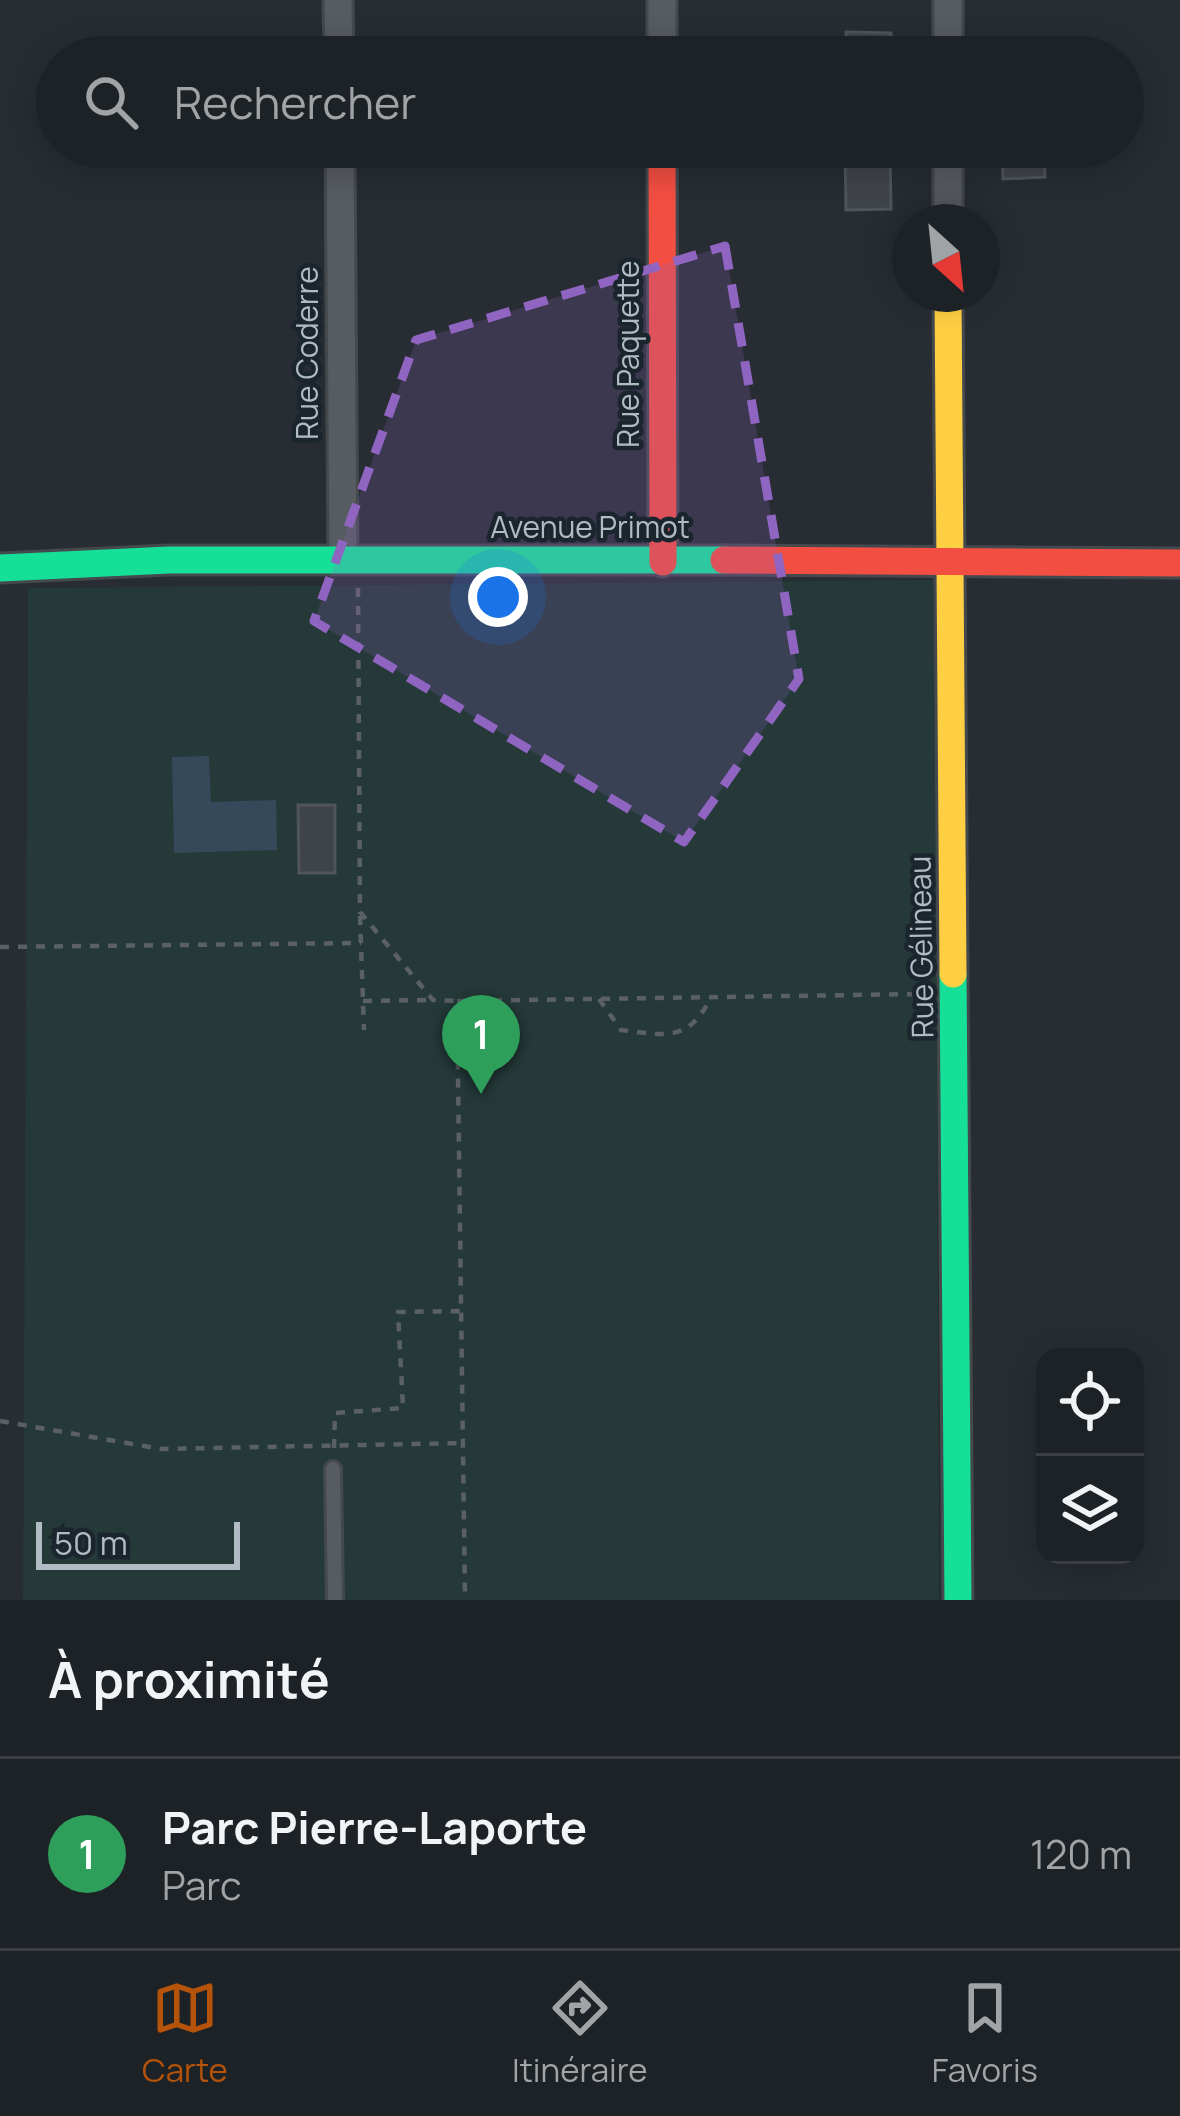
<!DOCTYPE html>
<html lang="fr">
<head>
<meta charset="utf-8">
<style>
  :root { --surface:#1d2226; --page:#252a2e; --text:#f1f3f6; --muted:#a0a4a7; --line:#3b3f43; --accent:#b45309 }
  body { margin:0; font-family:Manrope,sans-serif; background:var(--page); color:var(--text) }
  .controls { position:absolute; right:36px; bottom:36px; display:grid; overflow:hidden; border-radius:24px; box-shadow:0 6px 30px #0003 }
  .controls button { width:108px; height:108px; display:grid; place-items:center; padding:0; border:0; border-bottom:3px solid var(--line); background:var(--surface); color:var(--text); font:60px sans-serif }
  .compass { position:absolute; left:892px; top:204px; width:108px; height:108px; border-radius:50%; background:var(--surface); box-shadow:0 6px 30px #0003; rotate:153deg }
  .scale { position:absolute; left:36px; bottom:30px; width:204px; box-sizing:border-box; padding-left:12px; border:6px solid #b0bbc4; border-top:0; font-size:33px; line-height:42px; white-space:nowrap; color:#b0bbc4; -webkit-text-stroke:9px #1b252d; paint-order:stroke }
  .you { position:absolute; left:498px; top:597px; width:42px; height:42px; margin:-30px; border:9px solid #fff; border-radius:50%; background:#1a73e8; box-shadow:0 0 0 18px #1a73e833 }
  .badge { display:grid; place-items:center; width:78px; height:78px; border-radius:50%; background:var(--accent); color:#fff; font-size:39px; font-weight:700 }
  .pin { position:absolute; translate:-50% -99px; filter:drop-shadow(0 3px 6px #0008) }
  .pin::after { content:''; position:absolute; top:63px; width:42px; height:36px; background:inherit; clip-path:polygon(0 0,100% 0,50% 100%) }
  .list { margin:0; padding:0; list-style:none }
  h2 { display:flex; justify-content:space-between; align-items:center; height:156px; margin:0; padding:0 48px; font-size:51px }
  h2 small { font-size:39px; font-weight:400; color:var(--muted) }
  .list li { display:grid; grid-template-columns:78px 1fr auto; gap:36px; align-items:center; box-sizing:border-box; height:192px; padding:0 48px; border-top:3px solid var(--line) }
  .list b { display:block; font-size:45px; white-space:nowrap }
  .list p { margin:0; font-size:39px; white-space:nowrap; color:var(--muted) }
  .list em { font-size:39px; font-style:normal; color:var(--muted) }
  .icon { flex:none; width:66px; height:66px; fill:none; stroke:currentColor; stroke-width:2; stroke-linecap:round; stroke-linejoin:round }
  .map { position:relative; flex:none; width:1180px; height:1600px; overflow:hidden }
  .search { position:absolute; background:var(--surface); box-shadow:0 6px 30px #0003; left:36px; right:36px; top:36px; height:132px; display:flex; align-items:center; gap:30px; box-sizing:border-box; padding:0 42px; border-radius:66px; color:var(--muted); font-size:45px }
  .sheet { height:348px; background:var(--surface) }
  nav { display:flex; justify-content:space-around; align-items:center; box-sizing:border-box; height:168px; border-top:3px solid var(--line); background:var(--surface); font-size:33px; color:var(--muted) }
  nav a { display:grid; justify-items:center; gap:6px }
  nav .on { color:var(--accent) }
  .map>svg:first-child { display:block }
</style>
</head>
<body>
<div class="map">
<svg width="1180" height="1600" viewBox="0 0 1180 1600">
  <rect width="100%" height="100%" fill="#272d33"/>
  <!-- green -->
  <path fill="#253939" d="M 935,580 L 939,1600 L 23,1600 L 28,588 Z"/>
  <!-- water -->
  <path fill="#35495a" d="M 209,756 L 211,802 L 276,800 L 277,850 L 174,853 L 172,757 Z"/>
  <!-- building -->
  <path fill="#3f4449" stroke="#4f555b" stroke-width="3" d="M 846,32 L 891,33 L 891,57 L 846,57 Z
    M 1001,45 L 1043,45 L 1043,57 L 1001,57 Z
    M 845,147 L 890,147 L 891,209 L 846,210 Z
    M 1002,147 L 1044,147 L 1045,177 L 1003,179 Z
    M 298,805 L 335,805 L 335,873 L 299,873 Z"/>
  <g fill="none" stroke-linecap="round" stroke-linejoin="round">
    <!-- lane casing -->
    <g stroke="#44494e" stroke-width="20">
      <path id="lane" d="M 333,1469 L 335,1600"/>
    </g>
    <!-- street casing -->
    <g stroke="#44494e" stroke-width="33">
      <path id="street" d="M 338,0 L 339,57
        M 662,0 L 662,57
        M 948,57 L 948,0
        M 340,147 L 343,558
        M 948,222 L 948,147"/>
    </g>
    <!-- fast casing -->
    <g stroke="#44494e" stroke-width="33">
      <path id="fast" d="M 0,568 L 169,560 L 724,560
        M 953,974 L 958,1600"/>
    </g>
    <!-- slow casing -->
    <g stroke="#44494e" stroke-width="33">
      <path id="slow" d="M 948,294 L 953,974"/>
    </g>
    <!-- jam casing -->
    <g stroke="#44494e" stroke-width="33">
      <path id="jam" d="M 662,147 L 663,562
        M 724,560 L 1180,563"/>
    </g>
    <!-- path -->
    <path stroke="#5a6065" stroke-width="4.5" stroke-dasharray="9 9" stroke-linecap="butt" d="M 358,588 L 360,912 L 433,1000 L 457,1001 L 465,1600
      M 360,916 L 364,1030
      M 0,947 L 361,943
      M 599,999 L 621,1030 C 664,1035 688,1043 710,999
      M 363,1001 L 433,1000
      M 457,1001 L 919,994
      M 0,1421 L 161,1449 L 464,1443
      M 334,1448 L 335,1413 L 403,1408 L 398,1312 L 464,1311"/>
    <!-- lane -->
    <use href="#lane" stroke="#575c61" stroke-width="14"/>
    <!-- street -->
    <use href="#street" stroke="#575c61" stroke-width="27"/>
    <!-- fast -->
    <use href="#fast" stroke="#16e098" stroke-width="27"/>
    <!-- slow -->
    <use href="#slow" stroke="#ffcf43" stroke-width="27"/>
    <!-- jam -->
    <use href="#jam" stroke="#f24e42" stroke-width="27"/>
  </g>
  <!-- marked area -->
  <path fill="#9065c1" fill-opacity="0.2" stroke="#9065c1" stroke-width="9" stroke-dasharray="24 15" stroke-linejoin="round" d="M 725,246 L 799,679 L 684,842 L 314,621 L 416,340 Z"/>
  <g text-anchor="middle" stroke-width="9" stroke-linejoin="round" paint-order="stroke">
    <!-- street labels -->
    <g font-size="30" fill="#b0bbc4" stroke="#1b252d">
      <text transform="translate(308 353) rotate(-90)" y="10">Rue Coderre</text>
      <text transform="translate(629 354) rotate(-90)" y="10">Rue Paquette</text>
      <text x="590" y="538">Avenue Primot</text>
      <text transform="translate(922 947) rotate(-91)" y="10">Rue Gélineau</text>
    </g>
  </g>
</svg>
<div class="controls">
<button><svg class="icon" aria-label="locate" viewBox="0 0 24 24"><circle cx="12" cy="12" r="6"/><path d="M12 2v4M12 18v4M2 12h4M18 12h4"/></svg></button>
<button><svg class="icon" aria-label="layers" viewBox="0 0 24 24"><path d="M12 4l9 5-9 5-9-5zM3 14l9 5 9-5"/></svg></button>
</div>
<svg class="compass" viewBox="-18 -18 36 36"><path d="M0-13l5 13h-10z" fill="#e53935"/><path d="M0 13l5-13h-10z" fill="#a0a4a7"/></svg>
<div class="scale">50 m</div>
<div class="you"></div>
<div class="pin badge" style="left:481px;top:1094px;background:#2e9e5b">1</div>
<div class="search"><svg class="icon" aria-label="search" viewBox="0 0 24 24"><circle cx="10" cy="10" r="6"/><path d="M15 15l6 6"/></svg>Rechercher</div>
</div>
<section class="sheet">
<h2>À proximité<small></small></h2>
<ul class="list">
<li><span class="badge" style="background:#2e9e5b">1</span><div><b>Parc Pierre-Laporte</b><p>Parc</p></div><em>120 m</em></li>
</ul>
</section>
<nav>
<a class="on"><svg class="icon" aria-label="map" viewBox="0 0 24 24"><path d="M3 6l6-2 6 2 6-2v14l-6 2-6-2-6 2zM9 4v14M15 6v14"/></svg>Carte</a>
<a><svg class="icon" aria-label="directions" viewBox="0 0 24 24"><path d="M12 3l9 9-9 9-9-9zM9 14v-3h6M13 9l2 2-2 2"/></svg>Itinéraire</a>
<a><svg class="icon" aria-label="saved" viewBox="0 0 24 24"><path d="M7 4h10v16l-5-4-5 4z"/></svg>Favoris</a>
</nav>
</body>
</html>
